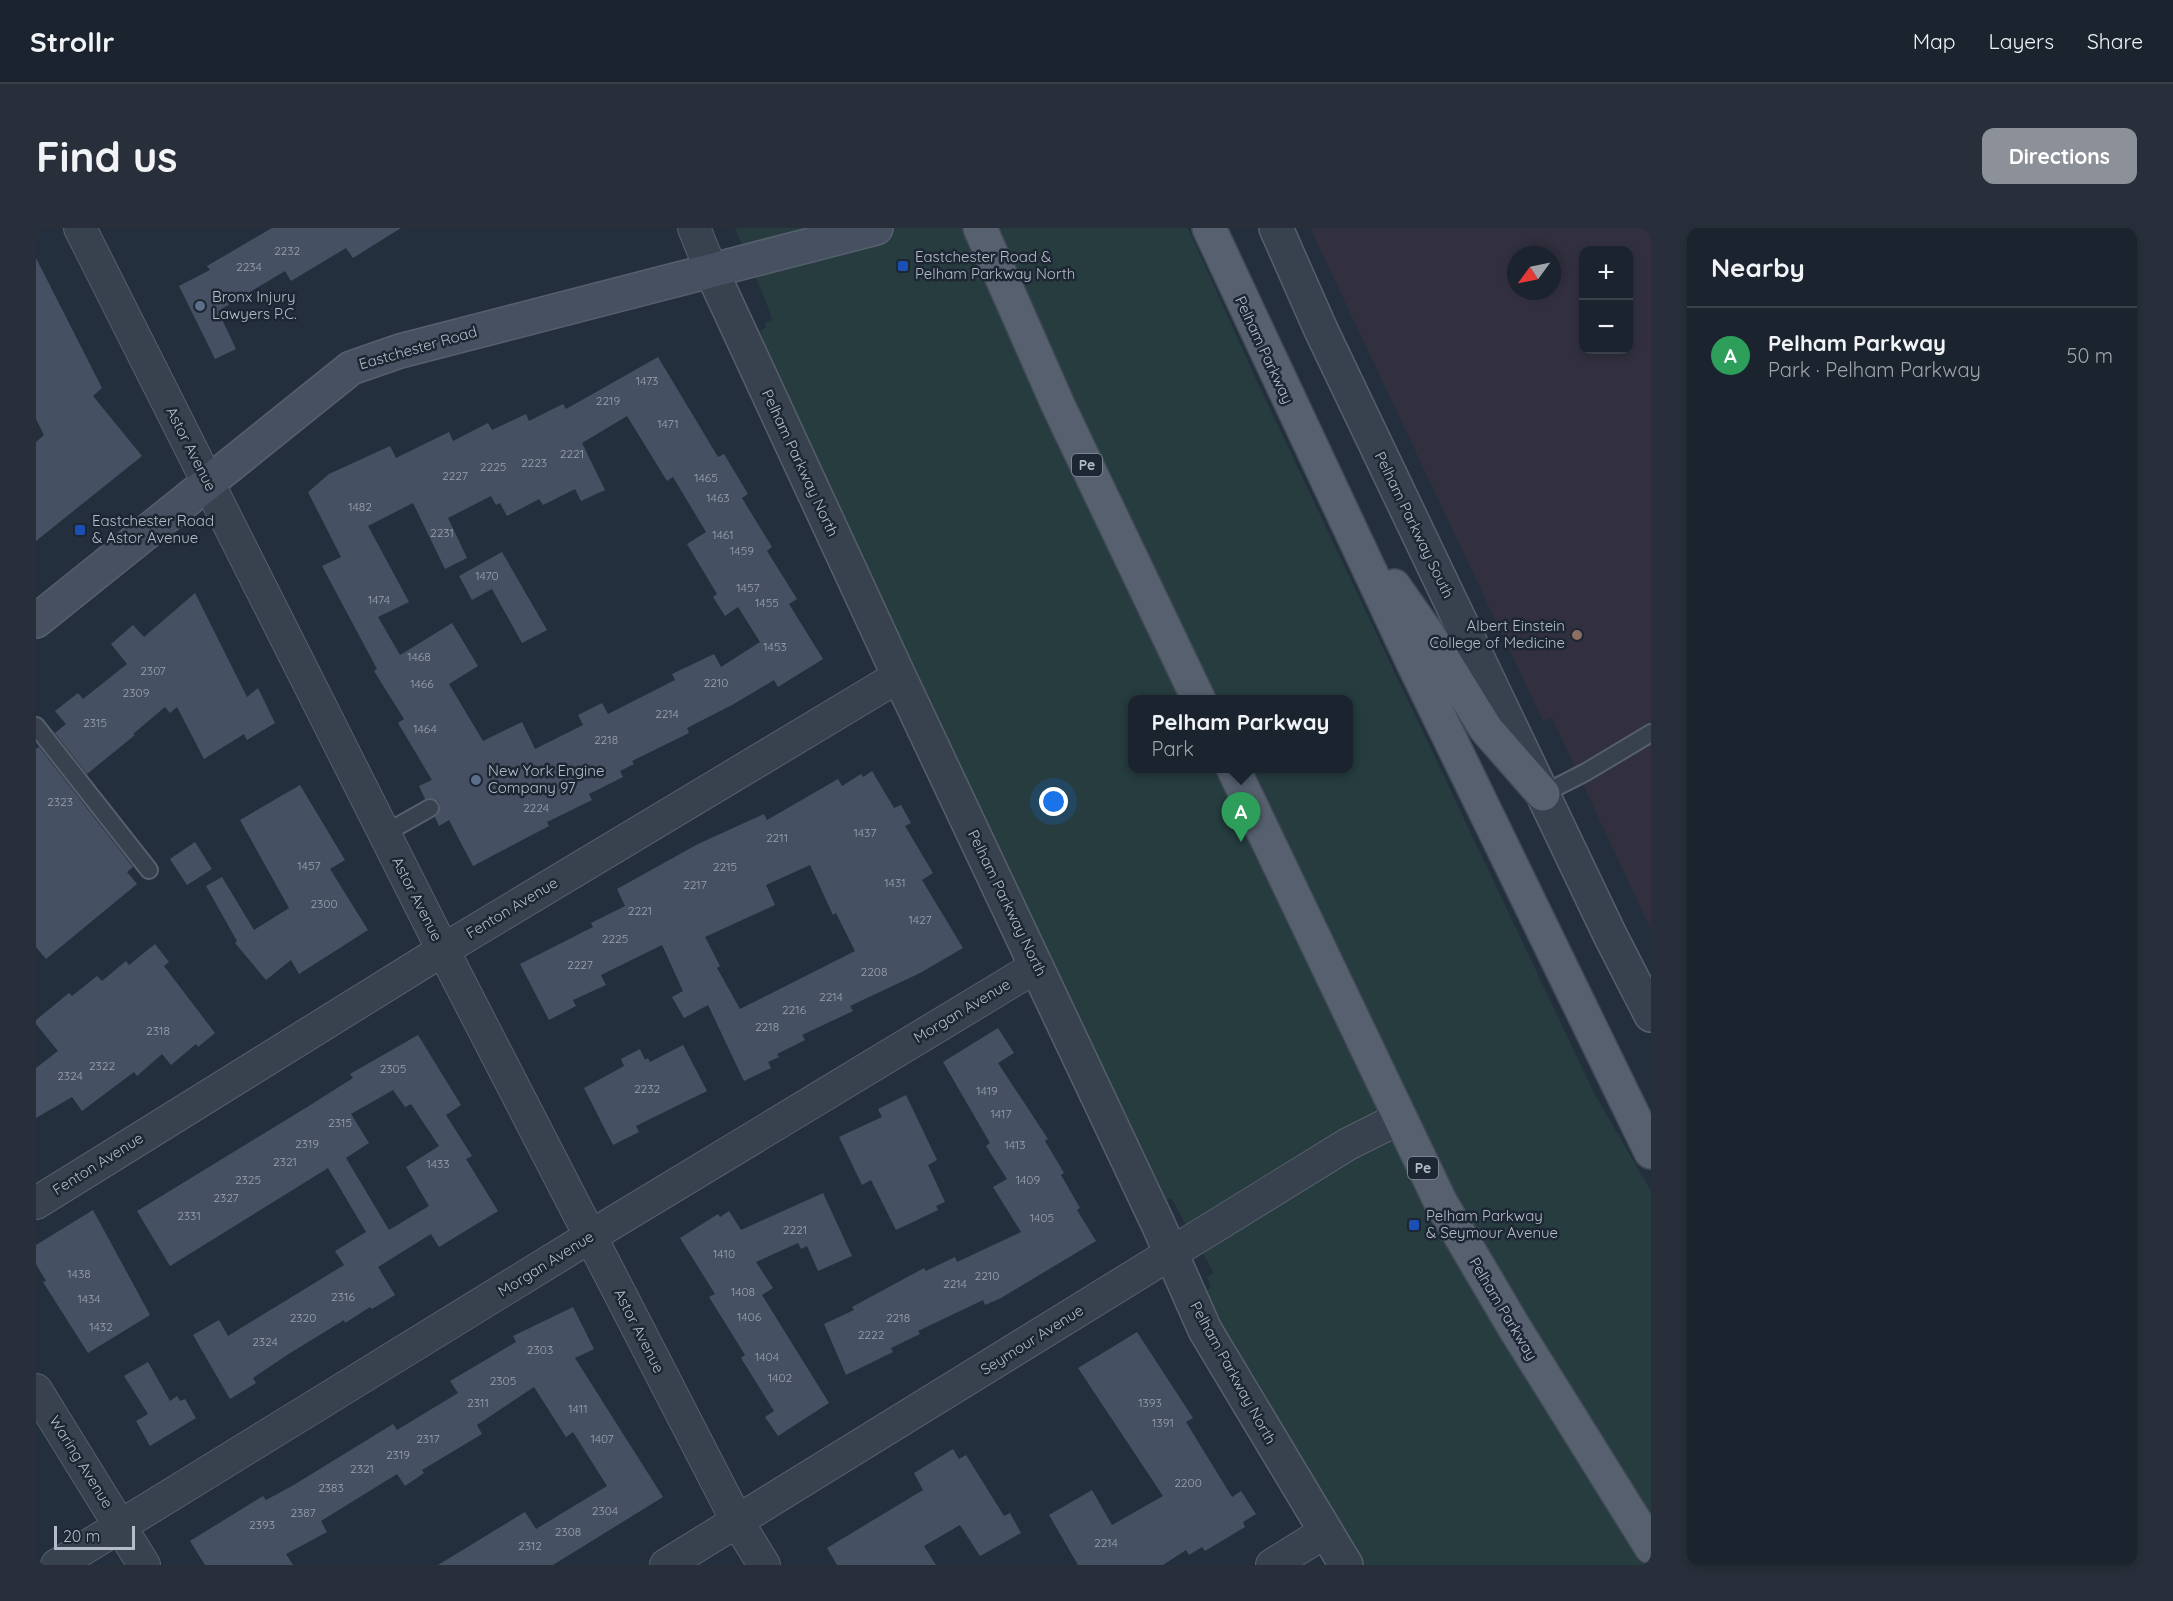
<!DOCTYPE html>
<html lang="en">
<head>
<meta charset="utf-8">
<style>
  :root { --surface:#1b232e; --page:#282f3a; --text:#f1f3f6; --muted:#a0a4aa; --line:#39404a; --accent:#8c9099 }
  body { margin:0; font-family:Quicksand,sans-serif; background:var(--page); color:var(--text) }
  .controls { position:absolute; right:18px; top:18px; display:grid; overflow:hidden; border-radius:12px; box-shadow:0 3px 9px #0003 }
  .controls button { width:54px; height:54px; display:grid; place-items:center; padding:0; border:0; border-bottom:2px solid var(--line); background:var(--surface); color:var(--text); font:30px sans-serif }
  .compass { position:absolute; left:1471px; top:18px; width:54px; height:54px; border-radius:50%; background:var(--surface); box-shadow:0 3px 9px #0003; rotate:237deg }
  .scale { position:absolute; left:18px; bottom:15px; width:81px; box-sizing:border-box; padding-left:6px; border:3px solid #b4bcc9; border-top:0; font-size:16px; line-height:21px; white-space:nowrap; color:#b4bcc9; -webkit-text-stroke:4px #1d2633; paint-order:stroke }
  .you { position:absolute; left:1018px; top:574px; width:21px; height:21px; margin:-15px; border:4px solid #fff; border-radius:50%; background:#1a73e8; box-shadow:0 0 0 9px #1a73e833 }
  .badge { display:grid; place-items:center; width:39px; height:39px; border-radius:50%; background:var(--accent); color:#fff; font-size:20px; font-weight:700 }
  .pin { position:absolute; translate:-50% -50px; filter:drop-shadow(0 2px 3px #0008) }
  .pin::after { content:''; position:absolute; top:32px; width:21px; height:18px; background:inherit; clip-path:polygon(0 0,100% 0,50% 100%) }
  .popup { position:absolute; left:1092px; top:467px; width:225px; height:78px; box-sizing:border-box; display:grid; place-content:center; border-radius:12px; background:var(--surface); filter:drop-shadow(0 2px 4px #0005); font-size:20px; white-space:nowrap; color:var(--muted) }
  .popup b { font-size:22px; color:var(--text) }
  .popup::after { content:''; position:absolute; left:50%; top:100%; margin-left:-12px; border:12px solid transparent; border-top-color:var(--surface) }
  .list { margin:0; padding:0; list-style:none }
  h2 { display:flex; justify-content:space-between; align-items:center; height:78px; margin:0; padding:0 24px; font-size:26px }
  h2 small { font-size:20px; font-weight:400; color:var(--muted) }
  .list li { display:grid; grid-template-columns:39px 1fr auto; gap:18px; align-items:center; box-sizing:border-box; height:96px; padding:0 24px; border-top:2px solid var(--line) }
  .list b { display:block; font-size:22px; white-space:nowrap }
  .list p { margin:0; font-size:20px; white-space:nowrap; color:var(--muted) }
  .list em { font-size:20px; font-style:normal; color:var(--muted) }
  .map { position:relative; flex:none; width:1615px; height:1337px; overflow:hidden; border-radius:12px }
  header { display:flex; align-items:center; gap:36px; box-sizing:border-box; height:84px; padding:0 30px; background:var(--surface); border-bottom:2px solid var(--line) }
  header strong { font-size:28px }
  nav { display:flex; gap:33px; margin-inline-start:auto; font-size:21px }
  .intro { display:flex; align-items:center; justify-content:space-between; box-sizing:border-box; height:144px; padding:0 36px }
  h1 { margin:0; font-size:42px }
  .button { padding:15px 27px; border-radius:12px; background:var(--accent); color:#fff; font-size:21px; font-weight:700 }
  main { display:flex; gap:36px; padding:0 36px }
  aside { flex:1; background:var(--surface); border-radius:12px; box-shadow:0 3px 9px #0003 }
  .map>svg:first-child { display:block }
</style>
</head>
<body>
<header>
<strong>Strollr</strong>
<nav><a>Map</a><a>Layers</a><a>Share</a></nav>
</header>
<div class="intro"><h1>Find us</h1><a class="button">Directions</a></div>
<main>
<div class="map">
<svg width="1615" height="1337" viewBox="0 0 1615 1337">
  <rect width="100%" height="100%" fill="#242f3e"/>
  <!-- medical -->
  <path fill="#32303f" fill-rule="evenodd" d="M 1274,0 L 1615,0 L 1615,702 L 1516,490 L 1507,493 ZM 1548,22 L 1592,22 L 1592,122 L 1548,122 ZM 1480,27 L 1516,27 L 1516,63 L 1480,63 Z"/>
  <!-- green -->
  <path fill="#263c3f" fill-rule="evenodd" d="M 699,0 L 1152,0 L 1224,160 L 1558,865 L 1615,963 L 1615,1337 L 1329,1337 L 1201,1128 L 1169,1063 L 1175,1059 L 1171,1049 L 1178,1045 L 1135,970 L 1131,972 L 767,213 L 724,103 L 730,99 L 729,95 L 736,92 L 734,84 ZM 1097,472 L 1313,472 L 1313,540 L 1097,540 Z"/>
  <!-- building -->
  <path fill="#455162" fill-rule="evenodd" d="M 236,0 L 365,0 L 317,30 L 310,20 L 255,53 L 249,43 L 182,83 L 200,121 L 179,131 L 143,58 L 174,42 L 171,38 Z
    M 0,30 L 66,160 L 57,168 L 106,228 L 0,313 L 0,214 L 8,207 L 0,191 Z
    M 622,129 L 682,229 L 688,226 L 712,266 L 706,270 L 736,319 L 731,323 L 761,371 L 753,376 L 787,431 L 742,459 L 738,452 L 696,477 L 651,500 L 653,505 L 596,533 L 598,536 L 584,543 L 587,549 L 553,566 L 556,572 L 511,594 L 513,598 L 437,638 L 413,592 L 403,598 L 399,589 L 404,581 L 403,574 L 395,570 L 389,571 L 383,558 L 396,552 L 362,495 L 368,491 L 338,443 L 341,441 L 286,338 L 305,329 L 272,264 L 293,246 L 354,218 L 360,230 L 413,204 L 417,213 L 452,195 L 456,202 L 490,186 L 493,193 L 527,176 L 530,181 ZM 591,188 L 631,253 L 637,249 L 670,304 L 651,316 L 681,366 L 677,369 L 689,388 L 702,379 L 724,414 L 685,439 L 678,426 L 636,446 L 639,452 L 572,486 L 566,475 L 542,487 L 547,497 L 499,521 L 486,494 L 447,513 L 413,456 L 442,438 L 416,395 L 364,427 L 342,389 L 373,374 L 332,298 L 377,275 L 409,341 L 431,330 L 412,290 L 455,268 L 460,277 L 464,275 L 471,288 L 503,271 L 507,277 L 539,261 L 545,273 L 569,262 L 546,215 Z
    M 466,324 L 511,402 L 486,415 L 456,361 L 436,372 L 423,348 Z
    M 159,365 L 211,469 L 222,460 L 239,495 L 211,512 L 208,506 L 168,531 L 141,479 L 134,485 L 129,479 L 97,506 L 99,507 L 51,546 L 19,505 L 30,496 L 19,483 L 42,465 L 47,471 L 91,436 L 75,416 L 97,397 L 108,409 Z
    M 3,519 L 97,639 L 91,644 L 101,656 L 10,731 L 0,719 L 0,521 Z
    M 836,543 L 858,580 L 865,577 L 875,595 L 869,598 L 897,645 L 886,652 L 927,720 L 884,745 L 814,778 L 817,783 L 766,807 L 769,812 L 741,826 L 743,829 L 732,834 L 735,840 L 708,853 L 672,777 L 648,790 L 636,769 L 647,763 L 626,717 L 565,747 L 570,757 L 537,772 L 540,778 L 513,792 L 484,736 L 557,699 L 555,695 L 589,678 L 581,661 L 662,616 L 728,586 L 731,592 L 802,551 L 806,558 L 825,546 L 827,549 ZM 774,637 L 797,687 L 800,685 L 819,723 L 704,781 L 681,740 L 684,738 L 669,709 L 739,677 L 730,657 Z
    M 264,557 L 309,632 L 294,641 L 332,702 L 263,746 L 255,732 L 230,752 L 199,715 L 201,713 L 170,658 L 186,649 L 218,702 L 253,680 L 204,592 Z
    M 159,614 L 176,641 L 151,657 L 134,631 Z
    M 119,716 L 133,734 L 128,738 L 179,805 L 162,819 L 160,816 L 135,837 L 126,826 L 101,848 L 98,844 L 46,883 L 36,869 L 0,890 L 0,840 L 22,823 L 0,796 L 0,792 L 33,765 L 36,768 L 61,748 L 66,753 L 90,733 L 93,737 Z
    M 962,800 L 978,825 L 962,835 L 1012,911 L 1009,913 L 1028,945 L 1025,947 L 1044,980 L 1041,982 L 1060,1013 L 965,1070 L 949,1077 L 947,1072 L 882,1103 L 884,1106 L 855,1120 L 857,1124 L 810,1147 L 788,1096 L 818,1082 L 816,1079 L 888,1040 L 890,1043 L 919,1029 L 921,1034 L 985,1004 L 957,959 L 971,951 L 950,918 L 954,915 L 907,834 Z
    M 382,807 L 425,877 L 410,887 L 436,928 L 430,931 L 462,983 L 403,1019 L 395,1006 L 342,1039 L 359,1067 L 336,1081 L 334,1079 L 309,1095 L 308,1092 L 251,1127 L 217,1150 L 220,1155 L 194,1171 L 157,1107 L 183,1092 L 192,1108 L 308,1037 L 299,1023 L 330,1004 L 292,940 L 134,1038 L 101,983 L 276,876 L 317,850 L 314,846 ZM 357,862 L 369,879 L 375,876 L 403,918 L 370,939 L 393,978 L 353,1002 L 310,930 L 333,915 L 315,886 Z
    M 647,817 L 671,863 L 600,898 L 603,904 L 577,917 L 548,860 L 588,838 L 585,831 L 604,821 L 609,832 L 612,830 L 614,834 Z
    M 870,867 L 901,932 L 892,937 L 909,974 L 900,978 L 902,982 L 860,1002 L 835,952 L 826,957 L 803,909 L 846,889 L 842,881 Z
    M 787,965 L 816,1028 L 782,1043 L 771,1018 L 765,1021 L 762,1015 L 720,1034 L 737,1060 L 726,1067 L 793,1175 L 742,1208 L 729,1189 L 738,1183 L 705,1130 L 709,1127 L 673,1069 L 679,1066 L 644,1010 L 682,986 L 684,989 L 693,983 L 705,1002 Z
    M 57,982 L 114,1087 L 52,1125 L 7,1054 L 10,1053 L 0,1036 L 0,1017 Z
    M 537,1079 L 558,1121 L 539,1130 L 627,1269 L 517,1337 L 402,1337 L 489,1284 L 500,1301 L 571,1258 L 537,1204 L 530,1209 L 498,1159 L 441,1197 L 446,1206 L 386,1242 L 388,1245 L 369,1258 L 361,1246 L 285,1293 L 291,1304 L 250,1326 L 257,1337 L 169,1337 L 154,1313 L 227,1268 L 230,1272 L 256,1258 L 357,1196 L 361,1202 L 422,1165 L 414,1153 L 480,1114 L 477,1108 Z
    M 1101,1104 L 1157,1190 L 1150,1194 L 1196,1269 L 1205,1263 L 1220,1286 L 1207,1294 L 1209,1299 L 1169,1323 L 1166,1319 L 1153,1327 L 1150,1322 L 1127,1337 L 1042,1337 L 1013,1287 L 1056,1262 L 1076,1297 L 1127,1268 L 1042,1140 Z
    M 112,1134 L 134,1173 L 141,1168 L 144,1173 L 149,1171 L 160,1190 L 114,1218 L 100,1193 L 112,1186 L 88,1148 Z
    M 917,1221 L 923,1231 L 930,1227 L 968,1288 L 974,1285 L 985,1305 L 944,1328 L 924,1297 L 888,1318 L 900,1337 L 801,1337 L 791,1320 L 887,1262 L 878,1245 Z"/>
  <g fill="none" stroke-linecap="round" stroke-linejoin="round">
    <!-- service casing -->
    <g stroke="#565f6c" stroke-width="20">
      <path id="service" d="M 0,498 L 113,642
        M 1507,566 L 1550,544 L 1615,505
        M 348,606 L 394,580"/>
    </g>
    <!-- minor casing -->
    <g stroke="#565f6c" stroke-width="34">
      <path id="minor" d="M 44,0 L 407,722 L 701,1293 L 728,1337
        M 658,0 L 675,42
        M 0,975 L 407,722 L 863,448
        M 0,1162 L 108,1337
        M 21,1337 L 555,1008 L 1001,738
        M 630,1337 L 1312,916 L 1364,890
        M 1236,1337 L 1289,1304"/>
    </g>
    <!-- tertiary casing -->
    <g stroke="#565f6c" stroke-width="36">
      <path id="tertiary" d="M 1240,0 L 1285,102 L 1574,707 L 1615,787
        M 675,42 L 863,448 L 1122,996 L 1169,1102 L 1310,1337"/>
    </g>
    <!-- secondary casing -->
    <g stroke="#565f6c" stroke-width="36">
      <path id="secondary" d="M 0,393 L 315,140 L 364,123 L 840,0"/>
    </g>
    <!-- primary casing -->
    <g stroke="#414a57" stroke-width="36">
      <path id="primary" d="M 944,0 L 1022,177 L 1163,472
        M 1173,0 L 1378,437 L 1615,924
        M 1358,358 L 1391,405 L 1450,501 L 1507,566
        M 1197,540 L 1405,975 L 1478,1099 L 1615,1319"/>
    </g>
    <!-- service -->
    <use href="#service" stroke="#38414e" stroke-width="16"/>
    <!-- minor -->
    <use href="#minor" stroke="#38414e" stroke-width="32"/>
    <!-- tertiary -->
    <use href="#tertiary" stroke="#38414e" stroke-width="33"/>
    <!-- secondary -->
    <use href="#secondary" stroke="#465061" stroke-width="33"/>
    <!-- primary -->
    <use href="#primary" stroke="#56606e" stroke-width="33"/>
  </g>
  <!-- markers -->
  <g fill="#1a4fb4" stroke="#1d2633" stroke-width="2">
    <rect x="861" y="32" width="12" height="12" rx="3"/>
    <rect x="38" y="296" width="12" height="12" rx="3"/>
    <rect x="1372" y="991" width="12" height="12" rx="3"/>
  </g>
  <g fill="#5c6f8a" stroke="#1d2633" stroke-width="2">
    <circle cx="164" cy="78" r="6"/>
    <circle cx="440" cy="552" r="6"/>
  </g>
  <circle fill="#8d6e63" stroke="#1d2633" stroke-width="2" cx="1541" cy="407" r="6"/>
  <g text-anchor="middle" stroke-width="5" stroke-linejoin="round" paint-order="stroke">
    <!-- number labels -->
    <g font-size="12" fill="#98a1af">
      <text x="251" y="27">2232</text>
      <text x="213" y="43">2234</text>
      <text x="611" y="157">1473</text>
      <text x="572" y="177">2219</text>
      <text x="632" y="200">1471</text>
      <text x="536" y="230">2221</text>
      <text x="498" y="239">2223</text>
      <text x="457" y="243">2225</text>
      <text x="419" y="252">2227</text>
      <text x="670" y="254">1465</text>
      <text x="682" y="274">1463</text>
      <text x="324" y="283">1482</text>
      <text x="406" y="309">2231</text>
      <text x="687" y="311">1461</text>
      <text x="706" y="327">1459</text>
      <text x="451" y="352">1470</text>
      <text x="712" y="364">1457</text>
      <text x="343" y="376">1474</text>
      <text x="731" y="379">1455</text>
      <text x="739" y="423">1453</text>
      <text x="383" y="433">1468</text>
      <text x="117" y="447">2307</text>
      <text x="680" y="459">2210</text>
      <text x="386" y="460">1466</text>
      <text x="100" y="469">2309</text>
      <text x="631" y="490">2214</text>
      <text x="59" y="499">2315</text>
      <text x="389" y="505">1464</text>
      <text x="570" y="516">2218</text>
      <text x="24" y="578">2323</text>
      <text x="500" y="584">2224</text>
      <text x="829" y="609">1437</text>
      <text x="741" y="614">2211</text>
      <text x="273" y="642">1457</text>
      <text x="689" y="643">2215</text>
      <text x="859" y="659">1431</text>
      <text x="659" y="661">2217</text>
      <text x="288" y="680">2300</text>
      <text x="604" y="687">2221</text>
      <text x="884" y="696">1427</text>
      <text x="579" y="715">2225</text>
      <text x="544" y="741">2227</text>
      <text x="838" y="748">2208</text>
      <text x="795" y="773">2214</text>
      <text x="758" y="786">2216</text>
      <text x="731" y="803">2218</text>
      <text x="122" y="807">2318</text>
      <text x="66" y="842">2322</text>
      <text x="357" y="845">2305</text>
      <text x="34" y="852">2324</text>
      <text x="611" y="865">2232</text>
      <text x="951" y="867">1419</text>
      <text x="965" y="890">1417</text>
      <text x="304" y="899">2315</text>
      <text x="271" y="920">2319</text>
      <text x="979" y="921">1413</text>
      <text x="249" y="938">2321</text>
      <text x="402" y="940">1433</text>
      <text x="212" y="956">2325</text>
      <text x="992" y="956">1409</text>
      <text x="190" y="974">2327</text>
      <text x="153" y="992">2331</text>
      <text x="1006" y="994">1405</text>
      <text x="759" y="1006">2221</text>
      <text x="688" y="1030">1410</text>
      <text x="43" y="1050">1438</text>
      <text x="951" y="1052">2210</text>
      <text x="919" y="1060">2214</text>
      <text x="707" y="1068">1408</text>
      <text x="307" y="1073">2316</text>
      <text x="53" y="1075">1434</text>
      <text x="713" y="1093">1406</text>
      <text x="267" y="1094">2320</text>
      <text x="862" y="1094">2218</text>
      <text x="65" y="1103">1432</text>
      <text x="835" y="1111">2222</text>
      <text x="229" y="1118">2324</text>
      <text x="504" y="1126">2303</text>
      <text x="731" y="1133">1404</text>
      <text x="744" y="1154">1402</text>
      <text x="467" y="1157">2305</text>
      <text x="442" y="1179">2311</text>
      <text x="1114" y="1179">1393</text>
      <text x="542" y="1185">1411</text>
      <text x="1127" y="1199">1391</text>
      <text x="392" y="1215">2317</text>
      <text x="566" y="1215">1407</text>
      <text x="362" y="1231">2319</text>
      <text x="326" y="1245">2321</text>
      <text x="1152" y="1259">2200</text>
      <text x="295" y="1264">2383</text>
      <text x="569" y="1287">2304</text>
      <text x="267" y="1289">2387</text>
      <text x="226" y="1301">2393</text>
      <text x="532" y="1308">2308</text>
      <text x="1070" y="1319">2214</text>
      <text x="494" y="1322">2312</text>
    </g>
    <!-- shield labels -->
    <g fill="#1d2633" stroke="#878f9c" stroke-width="1.5">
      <rect x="1036" y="226" width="30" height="22" rx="4.5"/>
      <rect x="1372" y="929" width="30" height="22" rx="4.5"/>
    </g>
    <g font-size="14" font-weight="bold" fill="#b4bcc9">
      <text x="1051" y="242">Pe</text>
      <text x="1387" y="945">Pe</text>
    </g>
    <!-- poi labels -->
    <g font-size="15" fill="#b4bcc9" stroke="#1d2633" text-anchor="start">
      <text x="879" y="34">Eastchester Road &amp;<tspan x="879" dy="17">Pelham Parkway North</tspan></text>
      <text x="176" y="74">Bronx Injury<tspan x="176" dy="17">Lawyers P.C.</tspan></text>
      <text x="56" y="298">Eastchester Road<tspan x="56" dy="17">&amp; Astor Avenue</tspan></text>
      <text x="1529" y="403" text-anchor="end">Albert Einstein<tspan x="1529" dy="17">College of Medicine</tspan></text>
      <text x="452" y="548">New York Engine<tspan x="452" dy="17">Company 97</tspan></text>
      <text x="1390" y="993">Pelham Parkway<tspan x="1390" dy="17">&amp; Seymour Avenue</tspan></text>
    </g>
    <!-- street labels -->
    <g font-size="15" fill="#b4bcc9" stroke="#1d2633">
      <text transform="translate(382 120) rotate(-16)" y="5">Eastchester Road</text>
      <text transform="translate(1228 122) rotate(65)" y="5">Pelham Parkway</text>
      <text transform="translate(155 221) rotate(63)" y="5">Astor Avenue</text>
      <text transform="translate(764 235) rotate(65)" y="5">Pelham Parkway North</text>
      <text transform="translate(1378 297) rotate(64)" y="5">Pelham Parkway South</text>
      <text transform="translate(381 671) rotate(63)" y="5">Astor Avenue</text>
      <text transform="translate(971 675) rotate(64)" y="5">Pelham Parkway North</text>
      <text transform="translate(476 680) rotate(-31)" y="5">Fenton Avenue</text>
      <text transform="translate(926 783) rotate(-31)" y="5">Morgan Avenue</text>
      <text transform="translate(62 936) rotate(-32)" y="5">Fenton Avenue</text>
      <text transform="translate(510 1036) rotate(-32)" y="5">Morgan Avenue</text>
      <text transform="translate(1467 1081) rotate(59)" y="5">Pelham Parkway</text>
      <text transform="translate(603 1103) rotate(63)" y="5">Astor Avenue</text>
      <text transform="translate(996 1112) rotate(-32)" y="5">Seymour Avenue</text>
      <text transform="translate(1197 1145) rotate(61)" y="5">Pelham Parkway North</text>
      <text transform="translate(45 1234) rotate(58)" y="5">Waring Avenue</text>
    </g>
  </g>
</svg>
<div class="controls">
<button>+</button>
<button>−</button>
</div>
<svg class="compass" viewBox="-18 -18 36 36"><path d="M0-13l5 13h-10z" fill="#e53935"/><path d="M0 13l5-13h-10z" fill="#a0a4aa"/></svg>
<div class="scale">20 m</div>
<div class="you"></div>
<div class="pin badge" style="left:1205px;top:614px;background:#2e9e5b">A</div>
<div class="popup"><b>Pelham Parkway</b>Park</div>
</div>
<aside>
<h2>Nearby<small></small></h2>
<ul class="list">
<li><span class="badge" style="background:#2e9e5b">A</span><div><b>Pelham Parkway</b><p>Park · Pelham Parkway</p></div><em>50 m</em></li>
</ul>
</aside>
</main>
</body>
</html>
